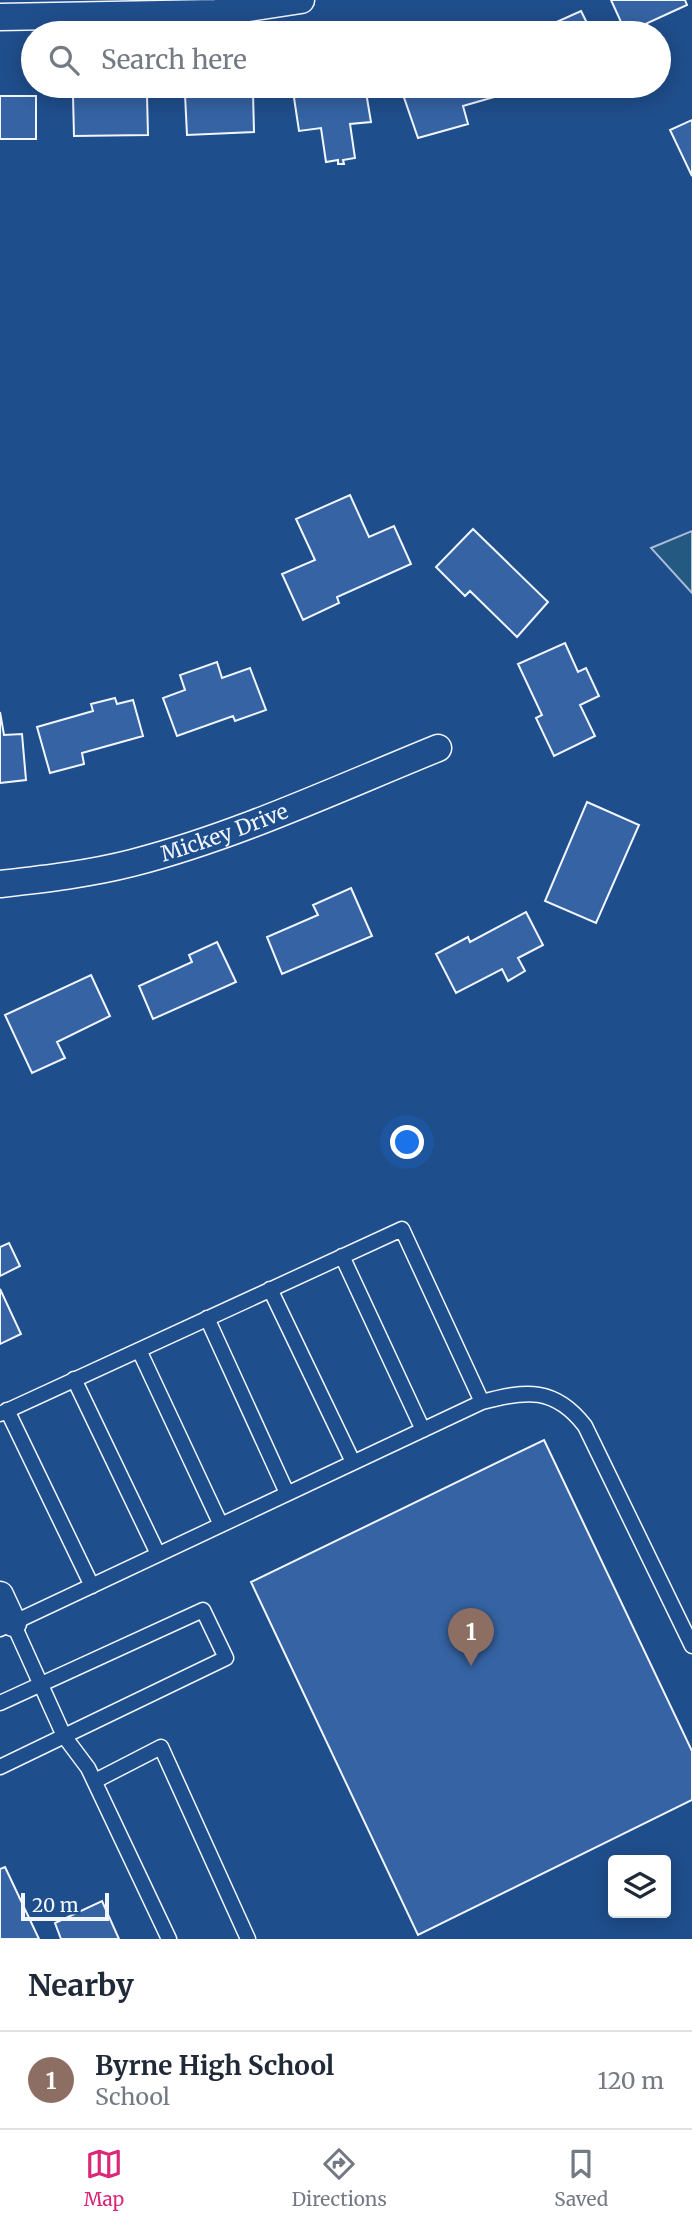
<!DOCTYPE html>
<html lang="en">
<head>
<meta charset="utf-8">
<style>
  :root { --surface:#fff; --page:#f2f2f3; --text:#1f2937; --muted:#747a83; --line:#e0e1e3; --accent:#db2777 }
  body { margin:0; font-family:Merriweather,serif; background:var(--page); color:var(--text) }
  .controls { position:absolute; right:21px; bottom:21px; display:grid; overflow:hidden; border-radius:7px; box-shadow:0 4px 18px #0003 }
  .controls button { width:63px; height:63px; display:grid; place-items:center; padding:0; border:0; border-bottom:2px solid var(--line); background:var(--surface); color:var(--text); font:35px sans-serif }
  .scale { position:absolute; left:21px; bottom:18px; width:88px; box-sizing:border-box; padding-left:7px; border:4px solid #f2f6ff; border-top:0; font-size:19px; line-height:24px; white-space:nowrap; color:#f2f6ff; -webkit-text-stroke:5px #1f4e8c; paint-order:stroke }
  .you { position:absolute; left:408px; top:1143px; width:24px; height:24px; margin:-18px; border:5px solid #fff; border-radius:50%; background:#1a73e8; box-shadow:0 0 0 10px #1a73e833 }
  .badge { display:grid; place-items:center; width:46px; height:46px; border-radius:50%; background:var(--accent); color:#fff; font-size:23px; font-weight:700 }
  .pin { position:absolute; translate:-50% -58px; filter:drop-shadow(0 2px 4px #0008) }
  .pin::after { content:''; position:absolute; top:37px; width:24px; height:21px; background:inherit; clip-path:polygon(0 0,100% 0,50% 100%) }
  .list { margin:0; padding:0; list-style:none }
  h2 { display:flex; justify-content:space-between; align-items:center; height:91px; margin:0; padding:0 28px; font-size:30px }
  h2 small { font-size:23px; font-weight:400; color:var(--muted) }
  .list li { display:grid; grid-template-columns:46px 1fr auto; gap:21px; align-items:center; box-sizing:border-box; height:98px; padding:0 28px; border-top:2px solid var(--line) }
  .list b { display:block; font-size:26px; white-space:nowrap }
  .list p { margin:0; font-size:23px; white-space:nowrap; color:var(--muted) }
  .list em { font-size:23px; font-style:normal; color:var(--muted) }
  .icon { flex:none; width:38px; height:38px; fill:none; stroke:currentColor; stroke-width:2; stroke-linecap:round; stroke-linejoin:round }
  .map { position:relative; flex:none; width:692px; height:1939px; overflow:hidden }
  .search { position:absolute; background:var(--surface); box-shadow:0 4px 18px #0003; left:21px; right:21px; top:21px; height:77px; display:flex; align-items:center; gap:18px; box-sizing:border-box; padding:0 24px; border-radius:38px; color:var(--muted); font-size:26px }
  .sheet { height:189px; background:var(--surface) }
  nav { display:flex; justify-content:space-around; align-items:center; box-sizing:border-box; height:98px; border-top:2px solid var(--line); background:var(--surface); font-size:19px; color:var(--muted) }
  nav a { display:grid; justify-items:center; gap:4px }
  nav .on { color:var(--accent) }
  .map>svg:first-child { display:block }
</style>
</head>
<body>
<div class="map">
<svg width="692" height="1939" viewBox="0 0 692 1939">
  <rect width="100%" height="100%" fill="#1f4e8c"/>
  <!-- green -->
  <path fill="#245a82" stroke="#a8bbd7" stroke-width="2" d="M 692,531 L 692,593 L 651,548 Z"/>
  <!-- building -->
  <path fill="#3563a3" stroke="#f2f6ff" stroke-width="2" d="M 611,0 L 685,0 L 687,5 L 626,33 Z
    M 581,11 L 592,33 L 532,33 Z
    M 328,86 L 365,86 L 371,122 L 350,124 L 355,158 L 343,160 L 344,164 L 338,164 L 338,160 L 326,162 L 321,128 L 299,131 L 293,91 Z
    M 400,86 L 490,86 L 494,97 L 463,106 L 468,124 L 418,138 Z
    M 253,92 L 254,132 L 187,135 L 185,94 Z
    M 147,95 L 148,135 L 74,136 L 73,96 Z
    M 0,96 L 36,96 L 36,139 L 0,139 Z
    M 692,120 L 692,176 L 670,130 Z
    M 350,495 L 369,537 L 394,526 L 411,564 L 337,597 L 339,603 L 303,620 L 282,574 L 315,560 L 296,519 Z
    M 473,529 L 548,602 L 517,637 L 470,591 L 465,596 L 436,567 Z
    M 565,643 L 578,672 L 586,668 L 599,696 L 580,705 L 595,736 L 554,756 L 536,718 L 542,715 L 518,664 Z
    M 217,662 L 222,678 L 250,668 L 266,710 L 235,721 L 233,716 L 177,736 L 163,698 L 185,690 L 180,675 Z
    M 115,698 L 117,704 L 133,700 L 143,736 L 82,753 L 84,764 L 50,773 L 37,727 L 93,711 L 91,704 Z
    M 0,712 L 4,735 L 22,734 L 26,780 L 0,783 Z
    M 587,802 L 639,825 L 596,923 L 545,901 Z
    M 351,888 L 372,936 L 282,974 L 267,937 L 318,915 L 313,905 Z
    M 526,912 L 543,945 L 518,958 L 525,971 L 508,981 L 502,969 L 456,993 L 436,954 L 468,937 L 470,942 Z
    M 217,942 L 236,982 L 153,1019 L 139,986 L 192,962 L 189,955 Z
    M 91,975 L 110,1016 L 57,1042 L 65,1058 L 32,1073 L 5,1015 Z
    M 9,1243 L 20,1266 L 0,1276 L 0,1247 Z
    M 0,1289 L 21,1334 L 0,1344 Z
    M 544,1440 L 692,1751 L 692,1800 L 418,1935 L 251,1582 Z
    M 5,1867 L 39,1939 L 0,1939 L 0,1869 Z
    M 102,1901 L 119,1939 L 61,1939 L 55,1923 Z"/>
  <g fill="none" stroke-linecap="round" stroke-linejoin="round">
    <!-- lane casing -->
    <g stroke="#f2f6ff" stroke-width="17">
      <path id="lane" d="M 342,1256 L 423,1430
        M 270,1289 L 353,1462
        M 207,1318 L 287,1493
        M 139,1350 L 221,1525
        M 74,1379 L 158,1554
        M 7,1410 L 92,1586
        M 0,1414 L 402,1229 L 482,1402
        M 13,1623 L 64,1736 L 88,1768 L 169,1939
        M 0,1629 L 482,1402 C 526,1390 555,1387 585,1426 L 692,1646
        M 0,1703 L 203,1610 L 226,1658 L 0,1767
        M 95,1781 L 161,1747 L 248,1939"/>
    </g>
    <!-- street casing -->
    <g stroke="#f2f6ff" stroke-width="29">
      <g id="street">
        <path d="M 0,17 L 216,13 L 301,0"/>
        <path id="s1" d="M 0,884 C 44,879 89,874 132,863 C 237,836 337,789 438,748"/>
        <path d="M 0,1595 L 13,1623"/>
      </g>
    </g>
    <!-- lane -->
    <use href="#lane" stroke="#1f4e8c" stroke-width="14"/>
    <!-- street -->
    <use href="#street" stroke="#1f4e8c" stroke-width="26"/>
  </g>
  <g text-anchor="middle" stroke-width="5" stroke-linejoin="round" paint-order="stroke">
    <!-- street labels -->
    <g font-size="21" fill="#f2f6ff" stroke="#1f4e8c">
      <text dy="7" stroke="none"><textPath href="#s1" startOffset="231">Mickey Drive</textPath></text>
    </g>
  </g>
</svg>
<div class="controls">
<button><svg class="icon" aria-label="layers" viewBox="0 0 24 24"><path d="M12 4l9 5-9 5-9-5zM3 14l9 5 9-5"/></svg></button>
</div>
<div class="scale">20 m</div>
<div class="you"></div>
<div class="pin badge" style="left:471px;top:1666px;background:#8d6e63">1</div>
<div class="search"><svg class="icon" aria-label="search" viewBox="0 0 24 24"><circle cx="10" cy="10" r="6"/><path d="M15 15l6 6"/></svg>Search here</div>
</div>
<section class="sheet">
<h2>Nearby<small></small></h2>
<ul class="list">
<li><span class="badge" style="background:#8d6e63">1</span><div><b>Byrne High School</b><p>School</p></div><em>120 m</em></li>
</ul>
</section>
<nav>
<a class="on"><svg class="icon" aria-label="map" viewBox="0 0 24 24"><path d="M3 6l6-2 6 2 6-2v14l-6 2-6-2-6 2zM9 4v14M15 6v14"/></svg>Map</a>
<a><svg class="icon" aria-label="directions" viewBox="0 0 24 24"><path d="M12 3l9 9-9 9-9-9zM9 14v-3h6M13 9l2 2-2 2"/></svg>Directions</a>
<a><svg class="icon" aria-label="saved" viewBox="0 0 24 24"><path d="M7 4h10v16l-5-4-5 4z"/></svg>Saved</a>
</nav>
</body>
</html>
